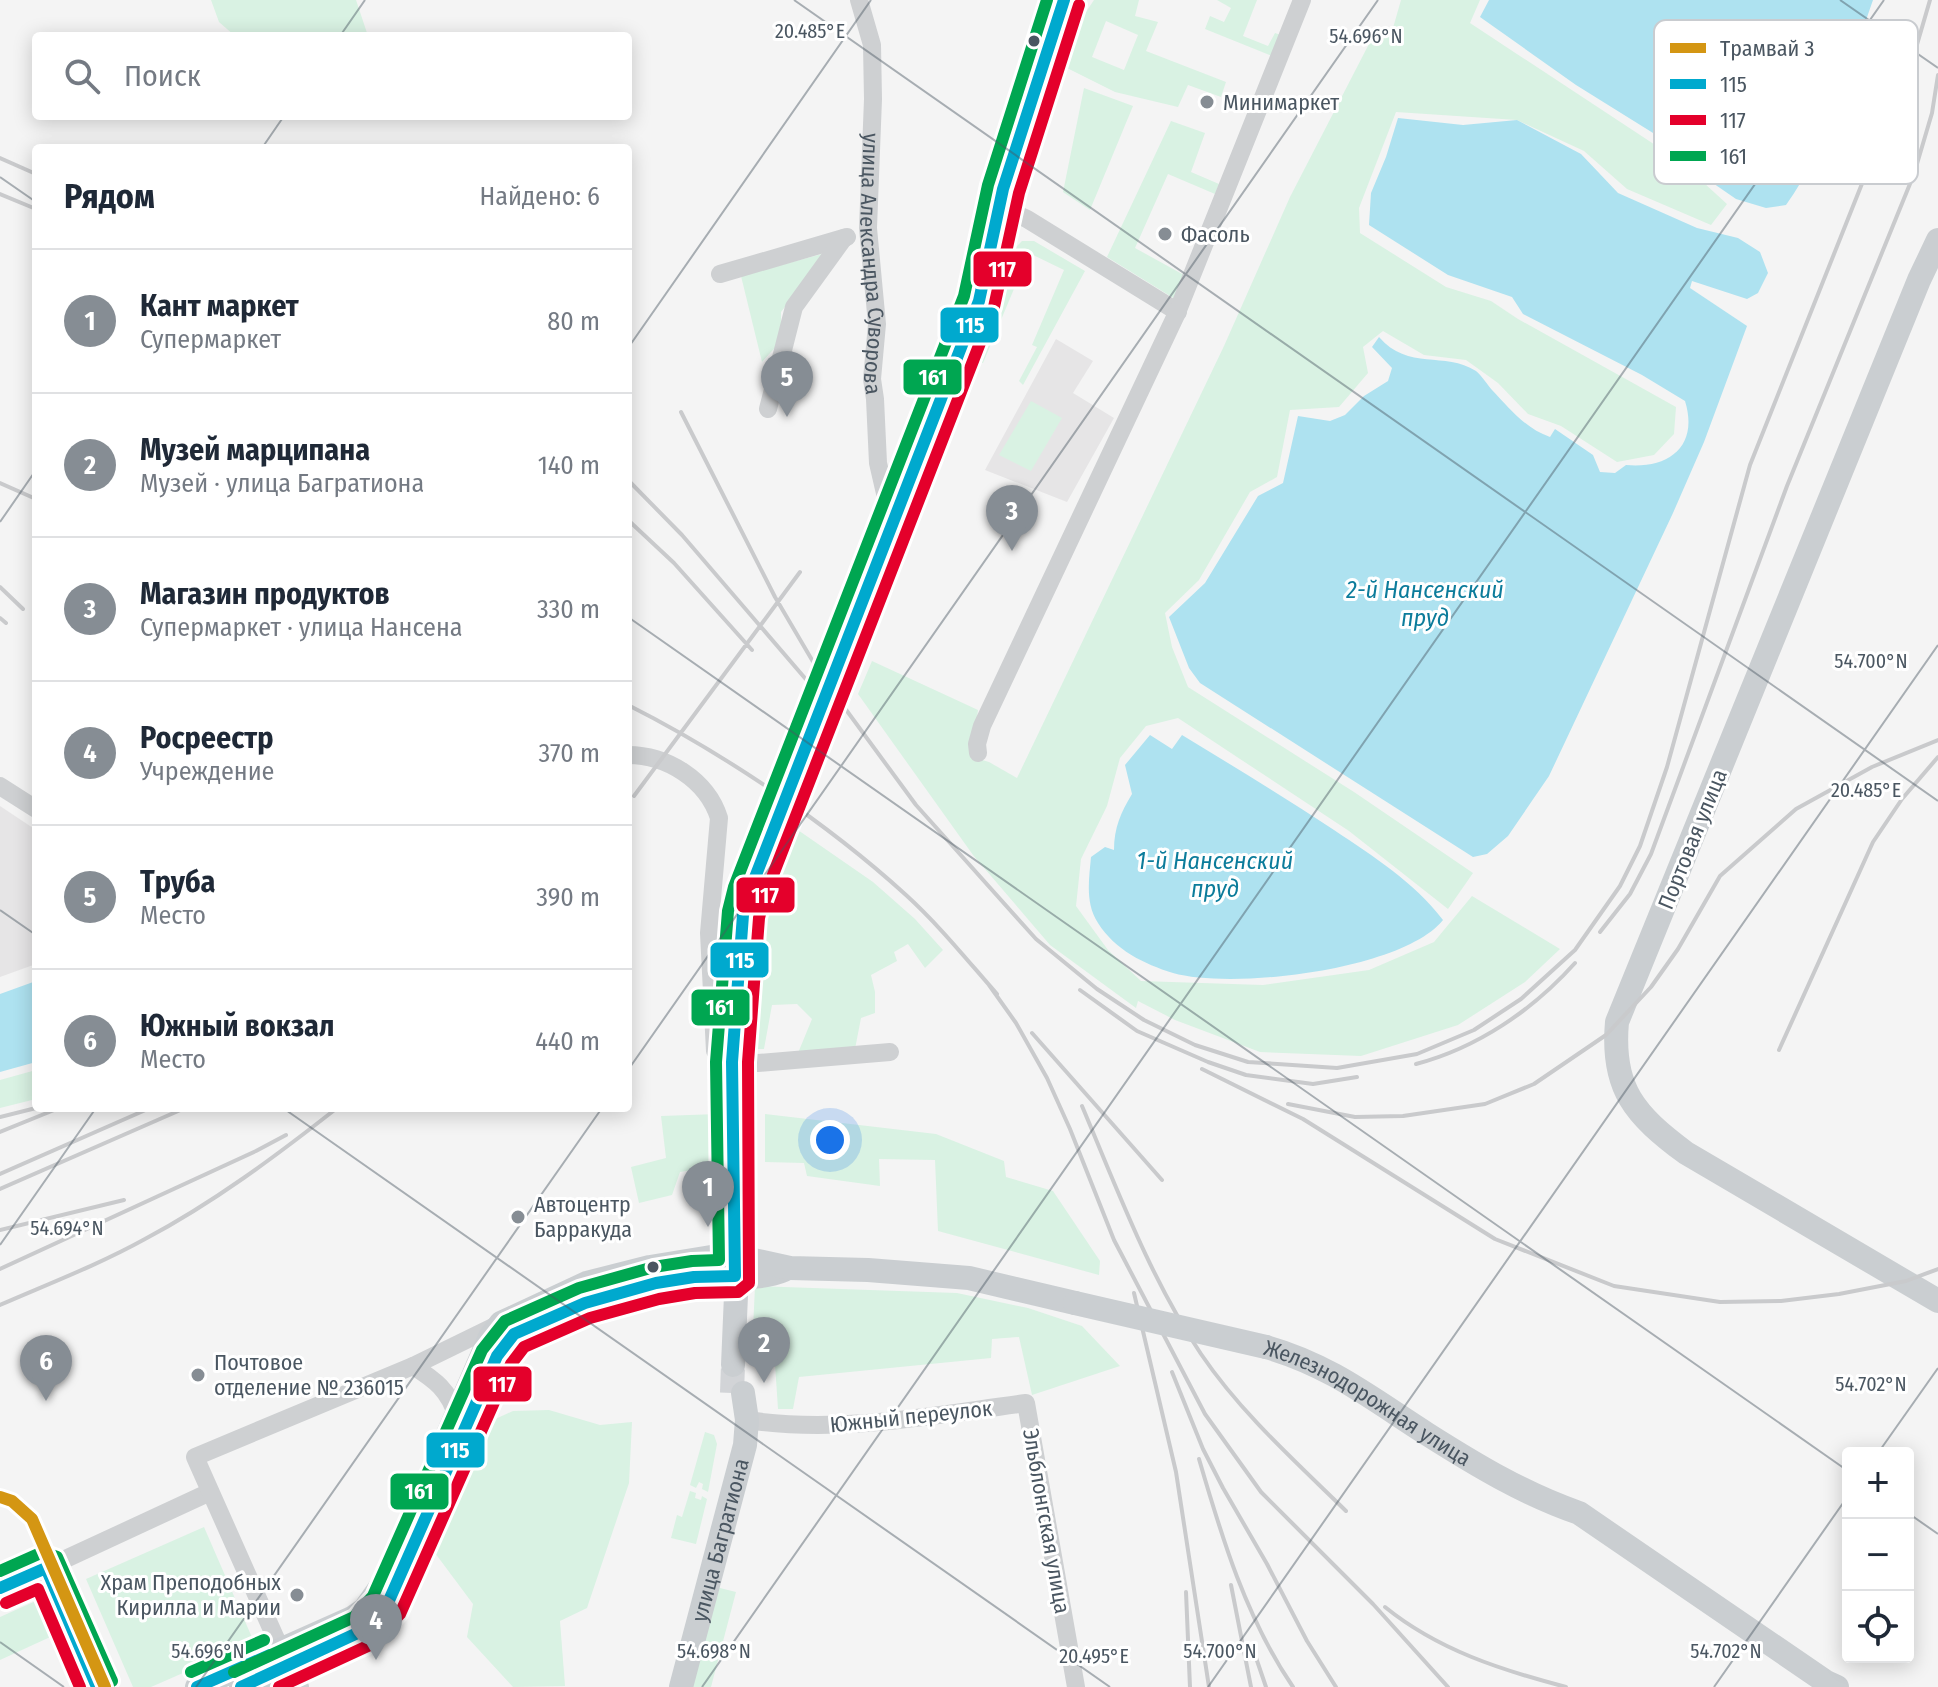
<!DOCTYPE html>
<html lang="ru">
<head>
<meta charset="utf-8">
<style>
  :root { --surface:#fff; --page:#f6f6f7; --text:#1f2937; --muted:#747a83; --line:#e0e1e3; --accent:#868d94 }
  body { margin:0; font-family:"Fira Sans Condensed",sans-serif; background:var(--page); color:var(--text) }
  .controls { position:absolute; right:24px; bottom:24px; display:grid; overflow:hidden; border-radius:8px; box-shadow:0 4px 20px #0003 }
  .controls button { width:72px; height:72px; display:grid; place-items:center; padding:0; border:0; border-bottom:2px solid var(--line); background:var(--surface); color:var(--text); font:40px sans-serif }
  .you { position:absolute; left:830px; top:1140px; width:28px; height:28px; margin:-20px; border:6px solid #fff; border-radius:50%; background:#1a73e8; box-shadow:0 0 0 12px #1a73e833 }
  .badge { display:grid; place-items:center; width:52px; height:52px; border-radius:50%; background:var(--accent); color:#fff; font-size:26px; font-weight:700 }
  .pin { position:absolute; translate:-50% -66px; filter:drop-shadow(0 2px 4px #0008) }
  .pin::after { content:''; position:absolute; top:42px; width:28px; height:24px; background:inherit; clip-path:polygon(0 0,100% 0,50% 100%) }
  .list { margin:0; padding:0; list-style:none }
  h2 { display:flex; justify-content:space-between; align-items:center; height:104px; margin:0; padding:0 32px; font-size:34px }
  h2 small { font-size:26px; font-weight:400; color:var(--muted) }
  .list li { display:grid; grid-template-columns:52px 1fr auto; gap:24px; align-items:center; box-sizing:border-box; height:144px; padding:0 32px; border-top:2px solid var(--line) }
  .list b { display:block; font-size:30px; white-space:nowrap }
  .list p { margin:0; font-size:26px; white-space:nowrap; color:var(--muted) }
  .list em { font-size:26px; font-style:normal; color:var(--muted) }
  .icon { flex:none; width:44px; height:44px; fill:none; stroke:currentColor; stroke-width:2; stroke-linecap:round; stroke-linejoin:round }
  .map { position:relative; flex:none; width:1938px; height:1687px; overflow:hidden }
  .search { position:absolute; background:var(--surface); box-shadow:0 4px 20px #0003; left:32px; top:32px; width:600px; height:88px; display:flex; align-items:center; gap:20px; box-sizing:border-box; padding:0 28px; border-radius:8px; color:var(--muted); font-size:30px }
  .panel { position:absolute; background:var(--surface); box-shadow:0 4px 20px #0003; left:32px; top:144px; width:600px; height:968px; border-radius:8px }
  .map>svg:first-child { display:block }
</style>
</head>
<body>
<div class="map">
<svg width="1938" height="1687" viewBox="0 0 1938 1687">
  <rect width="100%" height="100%" fill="#f4f4f4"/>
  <!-- education -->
  <path fill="#e6e5e6" d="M 1056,339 L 1093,361 L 1073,393 L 1114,418 L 1067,502 L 985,470 Z
    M 0,806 L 36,830 L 36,964 L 0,977 Z"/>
  <!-- green -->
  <path fill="#d9f2e3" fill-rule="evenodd" d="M 211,0 L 356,0 L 368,36 L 235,36 L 219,22 Z
    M 1094,0 L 1139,0 L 1135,16 L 1158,22 L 1146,51 L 1226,82 L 1221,97 L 1188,85 L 1178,107 L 1115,92 L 1063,66 L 1078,24 ZM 1106,21 L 1138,35 L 1124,70 L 1092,57 Z
    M 1217,0 L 1257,0 L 1243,36 L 1268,46 L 1275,33 L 1284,36 L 1277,58 L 1205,29 L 1210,16 L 1224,22 L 1231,8 Z
    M 1401,0 L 1480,0 L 1470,23 L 1681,162 L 1727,204 L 1711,225 L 1627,189 L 1584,151 L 1517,120 L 1396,112 L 1359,208 L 1360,233 L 1446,287 L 1491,301 L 1518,319 L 1676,407 L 1674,434 L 1654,455 L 1617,462 L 1561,426 L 1528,414 L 1498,383 L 1466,360 L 1424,355 L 1383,331 L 1363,347 L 1368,373 L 1339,407 L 1290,410 L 1277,477 L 1250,492 L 1199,580 L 1165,613 L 1172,647 L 1188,687 L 1354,792 L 1473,873 L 1448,909 L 1349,831 L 1178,718 L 1146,726 L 1120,758 L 1107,806 L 1081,859 L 1076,906 L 1108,950 L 1141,981 L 1263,985 L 1369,970 L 1434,942 L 1472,896 L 1560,949 L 1525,982 L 1458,1025 L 1361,1056 L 1260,1052 L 1175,1020 L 1138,1001 L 1136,1008 L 1050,945 L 973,855 L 858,694 L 872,661 L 978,710 L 972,757 L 989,762 L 1017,778 L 1224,346 L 1290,197 L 1371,40 L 1393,28 Z
    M 1084,88 L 1133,106 L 1090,210 L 1063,192 Z
    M 1171,121 L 1205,133 L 1191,172 L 1219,184 L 1215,194 L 1168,174 L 1135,248 L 1184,275 L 1175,299 L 1107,257 Z
    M 1022,241 L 1034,241 L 1085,271 L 1023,385 L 1019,381 L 1037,347 L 1032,345 L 1064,270 L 1029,253 L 983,363 L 974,360 L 1017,246 Z
    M 822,254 L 823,258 L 781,312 L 781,341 L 762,362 L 741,276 Z
    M 1031,401 L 1062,418 L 1031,471 L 999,455 Z
    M 795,828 L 873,882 L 915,919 L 943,950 L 925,968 L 908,944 L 894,952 L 897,961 L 871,975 L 875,992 L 875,1013 L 861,1018 L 855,1049 L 798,1053 L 812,1019 L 797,1004 L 772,1005 L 764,1049 L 754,1049 L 755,912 L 769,868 Z
    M 36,1070 L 36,1099 L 0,1108 L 0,1080 Z
    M 718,1114 L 718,1166 L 680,1172 L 672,1195 L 639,1203 L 631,1167 L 666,1158 L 661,1116 Z
    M 765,1114 L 936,1134 L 1004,1161 L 1006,1177 L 1053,1191 L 1100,1261 L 1099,1275 L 938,1231 L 935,1160 L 879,1159 L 880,1186 L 807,1176 L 804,1163 L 765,1162 Z
    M 755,1286 L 957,1293 L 1028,1308 L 1082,1326 L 1120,1366 L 1032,1395 L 1019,1337 L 992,1339 L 991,1358 L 799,1377 L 793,1409 L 778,1409 L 775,1364 L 752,1352 Z
    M 549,1410 L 600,1425 L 632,1422 L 629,1483 L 587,1608 L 560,1621 L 565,1686 L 513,1687 L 467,1637 L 473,1604 L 435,1553 L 491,1421 L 513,1411 Z
    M 705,1432 L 714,1435 L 717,1444 L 708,1492 L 702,1489 L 703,1484 L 699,1482 L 696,1488 L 690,1485 Z
    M 690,1491 L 696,1493 L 695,1498 L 701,1500 L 702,1496 L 707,1499 L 696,1544 L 671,1538 L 677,1515 L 682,1517 Z
    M 204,1527 L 254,1642 L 151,1687 L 133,1687 L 86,1579 Z
    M 716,1587 L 736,1592 L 711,1687 L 688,1687 Z
    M 38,1600 L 48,1605 L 59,1633 L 0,1660 L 0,1617 Z"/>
  <!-- water -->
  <path fill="#aee2f0" d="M 1489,0 L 1873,0 C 1848,70 1830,144 1786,205 L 1766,208 L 1736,199 L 1707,179 L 1690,156 L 1576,85 L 1480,17 Z
    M 1398,118 L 1463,125 L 1517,120 L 1581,154 L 1618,193 L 1697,228 L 1738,238 L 1760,252 L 1768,273 L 1758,293 L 1747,299 L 1692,281 L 1690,288 L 1747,326 L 1704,442 L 1673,513 L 1549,776 L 1508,836 L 1487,854 L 1473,857 L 1200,683 L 1189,668 L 1169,617 L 1205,583 L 1258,496 L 1283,483 L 1298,416 L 1330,421 L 1345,415 L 1364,396 L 1388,381 L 1392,368 L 1372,347 L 1379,337 C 1408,371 1445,351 1476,371 C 1482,376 1487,384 1492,390 C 1509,408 1526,429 1550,437 L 1555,429 L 1593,455 L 1600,472 L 1615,473 L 1626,465 C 1669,469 1699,446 1685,401 L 1642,375 L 1523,314 L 1512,297 L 1448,275 L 1369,225 L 1371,193 L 1386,157 Z
    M 1150,735 L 1172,749 L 1182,735 C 1233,766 1284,797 1334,830 C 1373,856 1414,882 1443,920 C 1403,970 1233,990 1173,973 C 1144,964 1115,950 1098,923 C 1085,903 1089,880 1091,857 L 1105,847 L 1114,850 C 1114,828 1121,812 1132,794 L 1125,765 Z
    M 36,981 L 36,1062 L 0,1072 L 0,994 Z"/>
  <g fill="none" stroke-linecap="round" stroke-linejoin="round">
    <!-- major-tunnel -->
    <path stroke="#d2d4d7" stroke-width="24" stroke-dasharray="24 12" stroke-linecap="butt" d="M 732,1393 L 733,1365"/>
    <!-- minor -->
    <g stroke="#ced0d2" stroke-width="18">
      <path id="s1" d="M 859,0 L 872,45 L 873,99 L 868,228 L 877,324 L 872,379 L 875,399 L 878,463 L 893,528"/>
      <path d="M 999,206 L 1027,219 L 1178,312"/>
      <path d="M 720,274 L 847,237"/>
      <path d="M 768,409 L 794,307 L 844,238"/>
      <path d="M 978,753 L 977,744 L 982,726 L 1176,315 L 1302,0"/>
      <path d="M 628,755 C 667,755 707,780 719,818 L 709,933 L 715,1051 L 722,1059 L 758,1063 L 890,1052"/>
      <path d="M 0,786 L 36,809"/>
      <path d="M 413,1366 C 435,1380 449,1390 457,1417"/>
      <path d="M 747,1420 C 841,1434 933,1415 1026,1403 L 1076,1687"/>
      <path d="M 46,1568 L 210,1492"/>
      <path d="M 300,1687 L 288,1666 L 195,1457 L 413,1366 L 499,1324"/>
    </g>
    <!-- major -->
    <g stroke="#caced1" stroke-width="24">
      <path d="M 1938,240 L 1919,280 L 1617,1022 C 1611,1089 1635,1115 1686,1153 L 1938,1301"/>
      <path d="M 856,623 L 979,301 L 1003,189 L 1019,133 L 1064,0"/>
      <path d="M 556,1315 C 600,1296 645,1283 693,1277 C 722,1274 757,1282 784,1270"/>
      <path id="s2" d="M 1266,1347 C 1330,1365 1372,1399 1427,1434 C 1476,1465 1524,1494 1579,1513 L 1826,1682 L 1837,1687"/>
      <path d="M 733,1365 L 736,1295 L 732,1172 L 732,1062 L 743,915 L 762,862"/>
      <path d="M 0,1588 L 46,1568 L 97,1687"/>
      <path d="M 197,1687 L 352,1618 L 365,1609 L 384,1582 L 490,1337 L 501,1323 L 587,1283 L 650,1267 L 711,1257 L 735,1256 L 790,1268 L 868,1270 L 969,1278 L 1075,1303"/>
      <path d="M 241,1687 L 356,1633"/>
      <path id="s3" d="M 681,1687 L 745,1445 L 747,1420 L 743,1393"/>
    </g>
    <!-- rail -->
    <path stroke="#c9cacc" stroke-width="4" d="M 0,158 L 36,174
      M 0,194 L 36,209
      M 681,412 L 775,597 L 822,677 L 916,805 L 1036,939 L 1097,989 L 1144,1020 L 1195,1045 L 1248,1062 L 1337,1068 L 1417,1054 L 1474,1030 L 1521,999 L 1575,950 L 1620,886 L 1640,846 L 1667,767 L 1750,465 L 1916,48 L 1930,0
      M 628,480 L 682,535 L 828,705
      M 0,483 L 36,499
      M 628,520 L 674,563 L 752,650
      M 0,587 L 23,609
      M 0,618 L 6,623
      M 628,705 C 723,753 827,823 906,895 C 939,925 967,960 997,994
      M 634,796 L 800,572
      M 1600,932 L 1630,894 L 1651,854 L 1787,486 L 1914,174 L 1932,113 L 1938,75
      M 989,985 L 1016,1023 L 1047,1078 L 1070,1129 L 1114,1240 L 1205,1414 L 1261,1492 L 1373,1604 L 1448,1687
      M 1080,990 L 1137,1031 L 1208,1062 L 1246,1075 L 1313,1084 L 1357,1077
      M 1032,1033 L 1162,1180
      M 1779,1050 L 1873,842 L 1902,799 L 1938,757
      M 1416,1064 C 1477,1048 1533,1010 1575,963
      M 1202,1069 L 1303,1119 L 1495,1239 L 1614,1286 L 1720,1302 L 1781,1301 L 1839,1294 L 1906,1281 L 1938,1269
      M 1288,1104 L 1355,1117 L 1403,1116 L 1485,1104 L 1534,1084 L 1606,1035 L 1651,987 L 1678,949 L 1720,876 L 1796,809 L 1872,767 L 1938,740
      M 1082,1106 C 1118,1191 1150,1278 1201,1354 C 1241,1413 1296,1462 1346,1511
      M 0,1117 L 36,1108
      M 0,1132 L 59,1108
      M 0,1174 L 150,1108
      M 0,1189 L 185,1108
      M 0,1230 L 124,1200
      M 0,1269 L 256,1151 L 286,1135
      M 1134,1293 L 1176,1472 L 1209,1687
      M 0,1305 C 48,1284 98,1265 145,1239 C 213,1203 276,1156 337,1108
      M 1172,1372 L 1203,1449 L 1223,1488 L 1267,1564 L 1307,1641 L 1336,1687
      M 1199,1459 C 1222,1538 1246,1618 1293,1687
      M 1231,1585 L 1251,1687
      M 1186,1592 L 1190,1687
      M 1385,1607 C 1438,1650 1501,1670 1566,1687
      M 1252,1646 L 1266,1687"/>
    <!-- major-bridge -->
    <path stroke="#caced1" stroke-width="24" d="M 762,862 L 856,623
      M 1075,1303 L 1266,1347"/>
    <!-- bus-1 casing -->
    <g stroke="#fff" stroke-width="18">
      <path id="bus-1" d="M 0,1588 L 46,1568 L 97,1687
        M 197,1687 L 270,1655
        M 241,1687 L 364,1630 L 387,1605 L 497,1356 L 514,1334 L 585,1303 L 656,1283 L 694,1277 L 735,1276 L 732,1062 L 743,915 L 749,893 L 979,301 L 1003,189 L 1064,0"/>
    </g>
    <!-- bus-2 casing -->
    <g stroke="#fff" stroke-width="18">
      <path id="bus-2" d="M 6,1603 L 38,1589 L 80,1687
        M 279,1687 L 372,1644 L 400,1614 L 511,1364 L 524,1347 L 590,1318 L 659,1299 L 695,1293 L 738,1292 L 749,1283 L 748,1062 L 759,918 L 764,898 L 994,307 L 1019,193 L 1079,5"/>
    </g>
    <!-- bus-3 casing -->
    <g stroke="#fff" stroke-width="18">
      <path id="bus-3" d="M 0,1571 L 43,1552 L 57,1557 L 112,1681
        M 191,1672 L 264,1640
        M 234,1672 L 354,1617 L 373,1596 L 482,1350 L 505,1321 L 579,1288 L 654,1267 L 692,1261 L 719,1260 L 716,1062 L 728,911 L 734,887 L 964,296 L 988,185 L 1047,0"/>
    </g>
    <!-- bus-1 -->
    <use href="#bus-1" stroke="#00a9ce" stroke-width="12"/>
    <!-- bus-2 -->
    <use href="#bus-2" stroke="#e4002b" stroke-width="12"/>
    <!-- bus-3 -->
    <use href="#bus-3" stroke="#00a651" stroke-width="12"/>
    <!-- tram-1 casing -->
    <g stroke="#fff" stroke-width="18">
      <path id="tram-1" d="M 0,1497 L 12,1501 L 32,1519 L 105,1687"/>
    </g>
    <!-- tram-1 -->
    <use href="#tram-1" stroke="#d49613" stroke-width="12"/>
  </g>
  <!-- ticks -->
  <path fill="none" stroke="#4a5661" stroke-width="2" stroke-opacity="0.45" d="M 794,0 L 1938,801M 1840,0 L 1938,68M 340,36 L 365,0M 262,148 L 284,116M 0,177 L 36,202M 628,348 L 871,0M 0,522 L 36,470M 628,617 L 1848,1471M 0,910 L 36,935M 628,1070 L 1378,0M 283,1108 L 1110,1687M 0,1245 L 96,1108M 1878,1453 L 1938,1368M 1908,1513 L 1938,1534M 0,1642 L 64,1687M 196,1687 L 602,1108M 702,1687 L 1884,0M 1208,1687 L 1938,645M 1714,1687 L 1848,1496"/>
  <!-- markers -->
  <g fill="#4a5661" stroke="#fff" stroke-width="3">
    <circle cx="1034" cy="41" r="7"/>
    <circle cx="653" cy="1267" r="7"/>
  </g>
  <g fill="#868d94" stroke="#fff" stroke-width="3">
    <circle cx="1207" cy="102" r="8"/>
    <circle cx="1165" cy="234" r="8"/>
    <circle cx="518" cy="1217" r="8"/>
    <circle cx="198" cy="1375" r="8"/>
    <circle cx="297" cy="1595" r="8"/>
  </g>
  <g text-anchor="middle" stroke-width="6" stroke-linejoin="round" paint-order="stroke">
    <!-- poi labels -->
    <g font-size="22" fill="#4a5661" stroke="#fff" text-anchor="start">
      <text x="1223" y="110">Минимаркет</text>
      <text x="1181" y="242">Фасоль</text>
      <text x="534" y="1212">Автоцентр<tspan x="534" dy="25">Барракуда</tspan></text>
      <text x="214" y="1370">Почтовое<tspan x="214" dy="25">отделение № 236015</tspan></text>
      <text x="281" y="1590" text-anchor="end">Храм Преподобных<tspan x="281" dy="25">Кирилла и Марии</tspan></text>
    </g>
    <!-- street labels -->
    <g font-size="22" fill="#4a5661" stroke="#fff">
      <text dy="8" stroke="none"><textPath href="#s1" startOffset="266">улица Александра Суворова</textPath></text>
      <text transform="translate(1692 839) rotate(-68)" y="8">Портовая улица</text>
      <text dy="8" stroke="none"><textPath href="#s2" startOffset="116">Железнодорожная улица</textPath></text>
      <text transform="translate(911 1416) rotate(-6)" y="8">Южный переулок</text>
      <text transform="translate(1047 1521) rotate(80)" y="8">Эльблонгская улица</text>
      <text dy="8" stroke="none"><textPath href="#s3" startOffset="152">улица Багратиона</textPath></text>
    </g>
    <!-- water labels -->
    <g font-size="24" font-style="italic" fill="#0c7c9b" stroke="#fff">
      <text x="1425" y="598">2-й Нансенский<tspan x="1425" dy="28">пруд</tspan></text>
      <text x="1215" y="869">1-й Нансенский<tspan x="1215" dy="28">пруд</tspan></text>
    </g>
  </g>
  <!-- legend -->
  <rect x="1654" y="20" width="264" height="164" rx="12" fill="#fff" stroke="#c9ccd0" stroke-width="2"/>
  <rect x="1670" y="43" width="36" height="10" fill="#d49613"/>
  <rect x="1670" y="79" width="36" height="10" fill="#00a9ce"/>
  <rect x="1670" y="115" width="36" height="10" fill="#e4002b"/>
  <rect x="1670" y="151" width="36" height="10" fill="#00a651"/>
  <g font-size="22" fill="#4a5661">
    <text x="1720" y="56">Трамвай 3</text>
    <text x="1720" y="92">115</text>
    <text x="1720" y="128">117</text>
    <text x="1720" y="164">161</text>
  </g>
  <g font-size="20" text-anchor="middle" fill="#4a5661" stroke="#fff" stroke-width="6" stroke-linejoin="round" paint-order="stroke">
    <text x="810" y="38">20.485°E</text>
    <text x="1366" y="43">54.696°N</text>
    <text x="1871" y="668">54.700°N</text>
    <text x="1866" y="797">20.485°E</text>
    <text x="67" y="1235">54.694°N</text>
    <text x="1871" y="1391">54.702°N</text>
    <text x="208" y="1658">54.696°N</text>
    <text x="714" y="1658">54.698°N</text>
    <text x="1220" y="1658">54.700°N</text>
    <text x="1726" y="1658">54.702°N</text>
    <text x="1094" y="1663">20.495°E</text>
  </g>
  <g stroke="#fff" stroke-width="3">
    <rect x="972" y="250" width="61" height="38" rx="8" fill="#e4002b"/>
    <rect x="939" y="306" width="61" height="38" rx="8" fill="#00a9ce"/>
    <rect x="902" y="358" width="61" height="38" rx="8" fill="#00a651"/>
    <rect x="735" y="876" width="61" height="38" rx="8" fill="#e4002b"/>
    <rect x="709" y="941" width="61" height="38" rx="8" fill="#00a9ce"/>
    <rect x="690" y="988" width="61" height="39" rx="8" fill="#00a651"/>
    <rect x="472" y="1365" width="61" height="38" rx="8" fill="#e4002b"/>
    <rect x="425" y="1431" width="61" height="38" rx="8" fill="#00a9ce"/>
    <rect x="389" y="1472" width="61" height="39" rx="8" fill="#00a651"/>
  </g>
  <g font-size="22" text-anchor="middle" font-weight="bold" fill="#fff">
    <text x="1002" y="277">117</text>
    <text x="970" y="333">115</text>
    <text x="933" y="385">161</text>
    <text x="765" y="903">117</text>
    <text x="740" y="968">115</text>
    <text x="720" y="1015">161</text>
    <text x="502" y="1392">117</text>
    <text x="455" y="1458">115</text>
    <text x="419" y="1499">161</text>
  </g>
</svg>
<div class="controls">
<button>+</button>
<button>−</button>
<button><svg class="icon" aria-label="locate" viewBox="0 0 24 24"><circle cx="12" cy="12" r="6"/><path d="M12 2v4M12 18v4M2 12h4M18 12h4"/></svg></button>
</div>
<div class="you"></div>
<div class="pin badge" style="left:708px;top:1227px">1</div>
<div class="pin badge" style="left:764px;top:1383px">2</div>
<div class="pin badge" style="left:1012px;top:551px">3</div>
<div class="pin badge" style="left:376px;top:1660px">4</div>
<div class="pin badge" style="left:787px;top:417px">5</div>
<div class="pin badge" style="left:46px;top:1401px">6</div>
<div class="search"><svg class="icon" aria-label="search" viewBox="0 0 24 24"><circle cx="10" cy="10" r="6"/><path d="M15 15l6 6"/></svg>Поиск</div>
<section class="panel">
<h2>Рядом<small>Найдено: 6</small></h2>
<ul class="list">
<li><span class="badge">1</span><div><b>Кант маркет</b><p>Супермаркет</p></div><em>80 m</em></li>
<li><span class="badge">2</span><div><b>Музей марципана</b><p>Музей · улица Багратиона</p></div><em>140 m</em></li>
<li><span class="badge">3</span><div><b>Магазин продуктов</b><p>Супермаркет · улица Нансена</p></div><em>330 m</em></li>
<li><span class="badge">4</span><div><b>Росреестр</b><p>Учреждение</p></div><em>370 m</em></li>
<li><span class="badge">5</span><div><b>Труба</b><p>Место</p></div><em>390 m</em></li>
<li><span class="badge">6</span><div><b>Южный вокзал</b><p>Место</p></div><em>440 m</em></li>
</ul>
</section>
</div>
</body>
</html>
